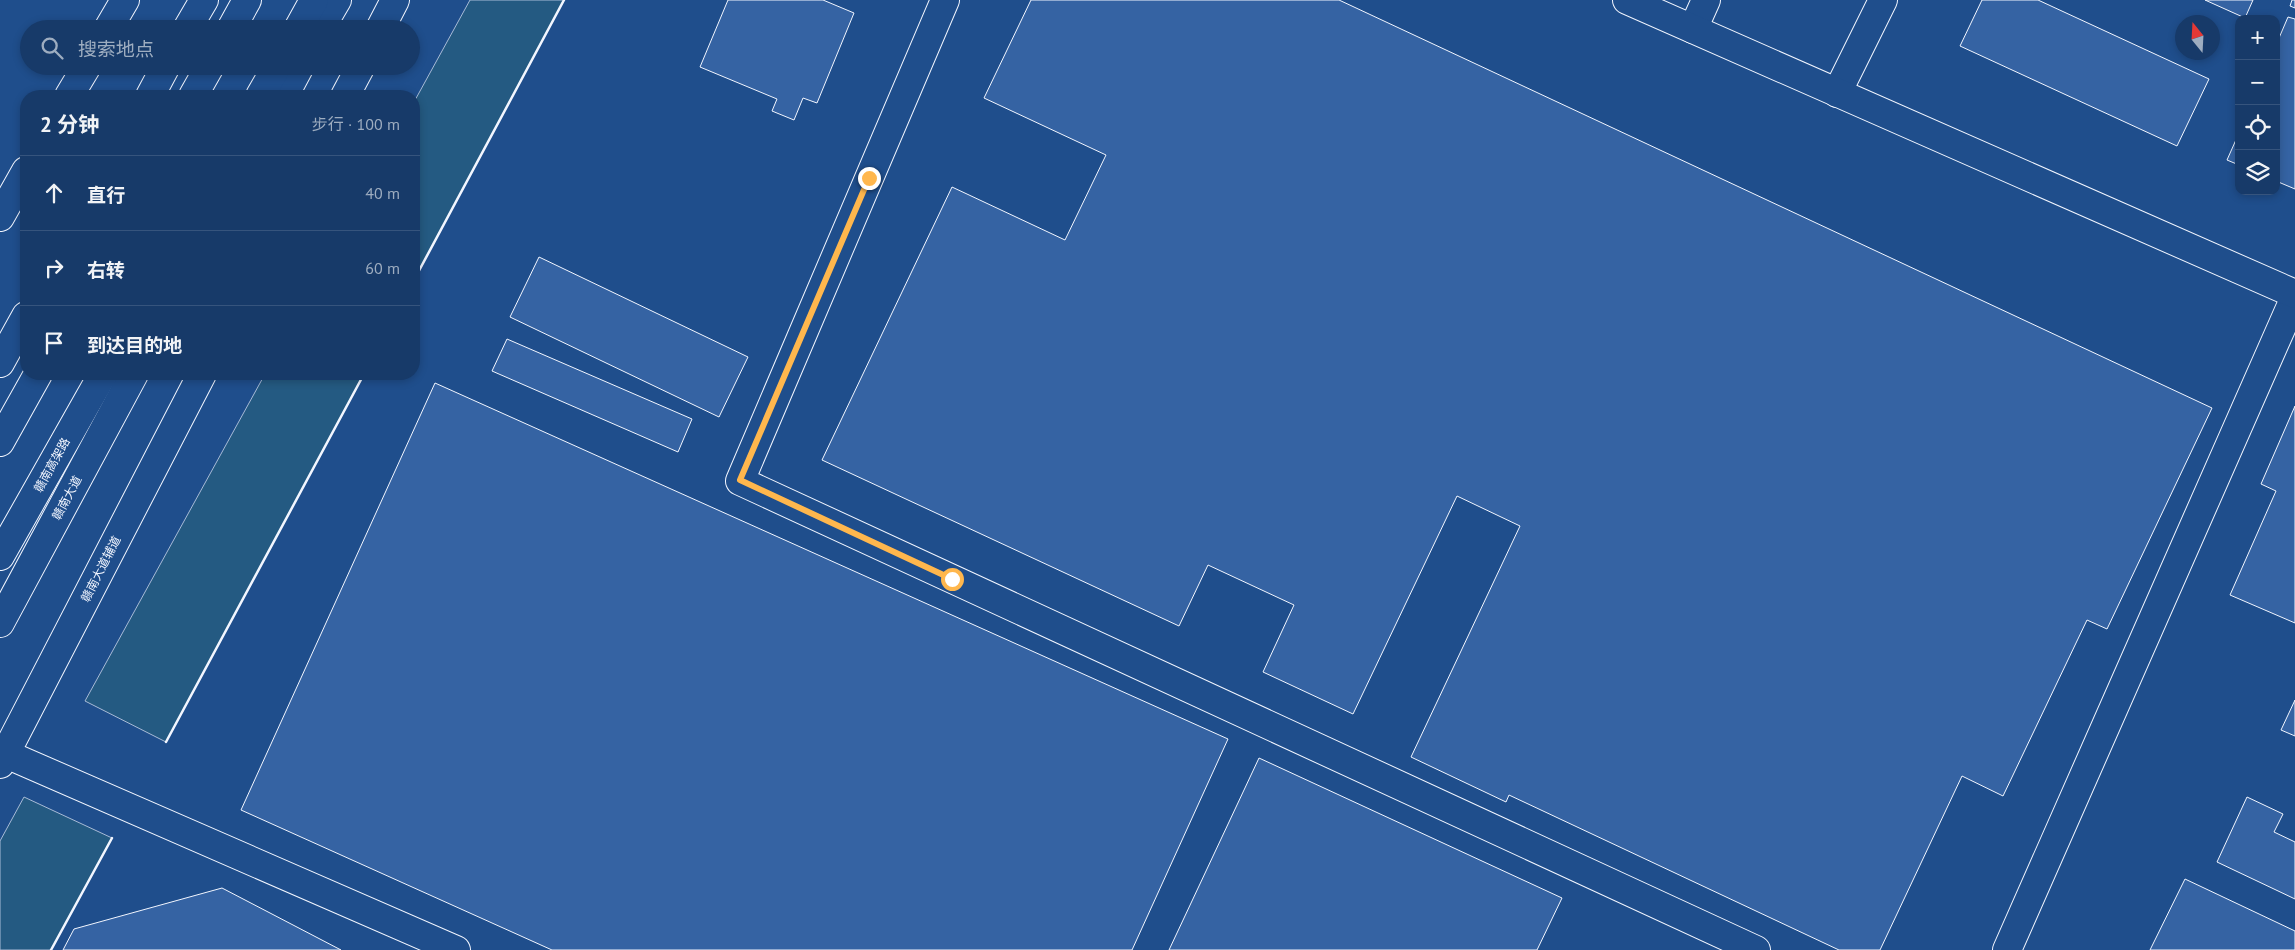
<!DOCTYPE html>
<html lang="zh">
<head>
<meta charset="utf-8">
<style>
  :root { --surface:#173a69; --page:#244571; --text:#f1f3f6; --muted:#9eadc0; --line:#36547d }
  body { margin:0; font-family:"PT Sans","Noto Sans SC",sans-serif; background:var(--page); color:var(--text) }
  .controls { position:absolute; right:15px; top:15px; display:grid; overflow:hidden; border-radius:10px; box-shadow:0 2px 8px #0003 }
  .controls button { width:45px; height:45px; display:grid; place-items:center; padding:0; border:0; border-bottom:1px solid var(--line); background:var(--surface); color:var(--text); font:25px sans-serif }
  .compass { position:absolute; left:2175px; top:15px; width:45px; height:45px; border-radius:50%; background:var(--surface); box-shadow:0 2px 8px #0003; rotate:342deg }
  .stop { position:absolute; width:15px; height:15px; margin:-11px; border:4px solid #ffb74d; border-radius:50%; background:#fff }
  .stop.end { background:#ffb74d; border-color:#fff; box-shadow:0 1px 5px #0008 }
  .list { margin:0; padding:0; list-style:none }
  h2 { display:flex; justify-content:space-between; align-items:center; height:65px; margin:0; padding:0 20px; font-size:21px }
  h2 small { font-size:16px; font-weight:400; color:var(--muted) }
  .list li { display:grid; grid-template-columns:32px 1fr auto; gap:15px; align-items:center; box-sizing:border-box; height:75px; padding:0 20px; border-top:1px solid var(--line) }
  .list b { display:block; font-size:19px; white-space:nowrap }
  .list em { font-size:16px; font-style:normal; color:var(--muted) }
  .icon { flex:none; width:28px; height:28px; fill:none; stroke:currentColor; stroke-width:2; stroke-linecap:round; stroke-linejoin:round }
  .map { position:relative; flex:none; width:2295px; height:950px; overflow:hidden }
  .search { position:absolute; background:var(--surface); box-shadow:0 2px 8px #0003; left:20px; top:20px; width:400px; height:55px; display:flex; align-items:center; gap:12px; box-sizing:border-box; padding:0 18px; border-radius:28px; color:var(--muted); font-size:19px }
  .panel { position:absolute; background:var(--surface); box-shadow:0 2px 8px #0003; left:20px; top:90px; width:400px; height:290px; border-radius:20px }
  .map>svg:first-child { display:block }
</style>
</head>
<body>
<div class="map">
<svg width="2295" height="950" viewBox="0 0 2295 950">
  <rect width="100%" height="100%" fill="#1f4e8c"/>
  <!-- green -->
  <path fill="#245a82" stroke="#a8bbd7" d="M 470,0 L 564,0 L 414,280 L 414,102 Z
    M 265,374 L 364,374 L 166,742 L 85,701 Z
    M 24,797 L 112,838 L 51,950 L 0,950 L 0,841 Z"/>
  <!-- building -->
  <path fill="#3563a3" stroke="#f2f6ff" d="M 728,0 L 823,0 L 854,13 L 817,103 L 803,98 L 794,120 L 772,111 L 777,99 L 700,67 Z
    M 1031,0 L 1339,0 L 2212,408 L 2107,629 L 2087,620 L 2003,796 L 1962,776 L 1880,950 L 1839,950 L 1509,795 L 1506,802 L 1411,757 L 1520,526 L 1457,496 L 1353,714 L 1263,672 L 1294,605 L 1208,565 L 1179,626 L 822,460 L 952,187 L 1065,240 L 1106,155 L 984,98 Z
    M 1982,0 L 2038,0 L 2209,79 L 2177,146 L 1960,46 Z
    M 2205,0 L 2253,0 L 2245,18 Z
    M 2292,0 L 2295,0 L 2295,8 L 2290,6 Z
    M 2288,17 L 2295,19 L 2295,189 L 2276,181 L 2276,45 Z
    M 2239,133 L 2239,165 L 2227,160 Z
    M 539,257 L 748,357 L 719,417 L 510,317 Z
    M 507,339 L 692,419 L 678,452 L 492,371 Z
    M 435,383 L 1228,739 L 1132,950 L 552,950 L 241,810 Z
    M 2295,406 L 2295,623 L 2230,595 L 2276,491 L 2261,484 Z
    M 2295,700 L 2295,736 L 2281,730 Z
    M 1259,758 L 1562,898 L 1537,950 L 1169,950 Z
    M 2247,797 L 2283,814 L 2274,832 L 2295,842 L 2295,899 L 2217,862 Z
    M 2185,879 L 2295,931 L 2295,950 L 2150,950 Z
    M 222,888 L 341,950 L 63,950 L 74,929 Z"/>
  <g fill="none" stroke-linecap="round" stroke-linejoin="round">
    <!-- street casing -->
    <g stroke="#f2f6ff" stroke-width="30">
      <path id="street" d="M 945,0 L 740,481 L 1756,950
        M 1693,29 L 1706,0
        M 1837,93 L 1883,0
        M 2007,950 L 2295,297"/>
    </g>
    <!-- secondary casing -->
    <g stroke="#f2f6ff" stroke-width="30">
      <path id="secondary" d="M 1627,0 L 2295,294
        M 108,29 L 125,0
        M 380,29 L 395,0
        M 69,96 L 87,66
        M 345,96 L 361,66
        M 0,217 L 26,171
        M 6,754 L 456,950
        M 0,764 L 202,374"/>
    </g>
    <!-- primary casing -->
    <g stroke="#f2f6ff" stroke-width="30">
      <path id="primary" d="M 187,29 L 204,0
        M 320,29 L 337,0
        M 150,96 L 166,66
        M 284,96 L 300,66
        M 0,363 L 26,316
        M 0,623 L 134,374"/>
    </g>
    <!-- highway casing -->
    <g stroke="#f2f6ff" stroke-width="30">
      <path id="highway" d="M 231,29 L 247,0
        M 298,29 L 314,0
        M 193,96 L 210,66
        M 260,96 L 277,66
        M 0,442 L 38,374
        M 0,556 L 103,374"/>
    </g>
    <!-- street -->
    <use href="#street" stroke="#1f4e8c" stroke-width="28"/>
    <!-- secondary -->
    <use href="#secondary" stroke="#1f4e8c" stroke-width="28"/>
    <!-- primary -->
    <use href="#primary" stroke="#1f4e8c" stroke-width="28"/>
    <!-- highway -->
    <use href="#highway" stroke="#1f4e8c" stroke-width="28"/>
    <!-- wall -->
    <path stroke="#f2f6ff" stroke-width="2.5" d="M 414,280 L 564,0
      M 166,742 L 364,374
      M 51,950 L 112,838"/>
  </g>
  <g fill="none" stroke-linecap="round" stroke-linejoin="round">
    <!-- route -->
    <path stroke="#ffb74d" stroke-width="6" d="M 869,178 L 740,480 L 952,579"/>
  </g>
  <g text-anchor="middle" stroke-width="4" stroke-linejoin="round" paint-order="stroke">
    <!-- street labels -->
    <g font-size="12" fill="#f2f6ff" stroke="#1f4e8c">
      <text transform="translate(52 465) rotate(-61)" y="4">赣南高架路</text>
      <text transform="translate(67 498) rotate(-62)" y="4">赣南大道</text>
      <text transform="translate(101 569) rotate(-63)" y="4">赣南大道辅道</text>
    </g>
  </g>
</svg>
<div class="controls">
<button>+</button>
<button>−</button>
<button><svg class="icon" aria-label="locate" viewBox="0 0 24 24"><circle cx="12" cy="12" r="6"/><path d="M12 2v4M12 18v4M2 12h4M18 12h4"/></svg></button>
<button><svg class="icon" aria-label="layers" viewBox="0 0 24 24"><path d="M12 4l9 5-9 5-9-5zM3 14l9 5 9-5"/></svg></button>
</div>
<svg class="compass" viewBox="-18 -18 36 36"><path d="M0-13l5 13h-10z" fill="#e53935"/><path d="M0 13l5-13h-10z" fill="#9eadc0"/></svg>
<div class="stop" style="left:952px;top:579px"></div>
<div class="stop end" style="left:869px;top:178px"></div>
<div class="search"><svg class="icon" aria-label="search" viewBox="0 0 24 24"><circle cx="10" cy="10" r="6"/><path d="M15 15l6 6"/></svg>搜索地点</div>
<section class="panel">
<h2>2 分钟<small>步行 · 100 m</small></h2>
<ul class="list">
<li><svg class="icon" aria-label="ahead" viewBox="0 0 24 24"><path d="M12 20V5M6 11l6-6 6 6"/></svg><div><b>直行</b></div><em>40 m</em></li>
<li><svg class="icon" aria-label="right" viewBox="0 0 24 24"><path d="M7 20v-9h11M14 6l5 5-5 5"/></svg><div><b>右转</b></div><em>60 m</em></li>
<li><svg class="icon" aria-label="arrive" viewBox="0 0 24 24"><path d="M6 21V4h12l-3 4 3 4H6"/></svg><div><b>到达目的地</b></div></li>
</ul>
</section>
</div>
</body>
</html>
